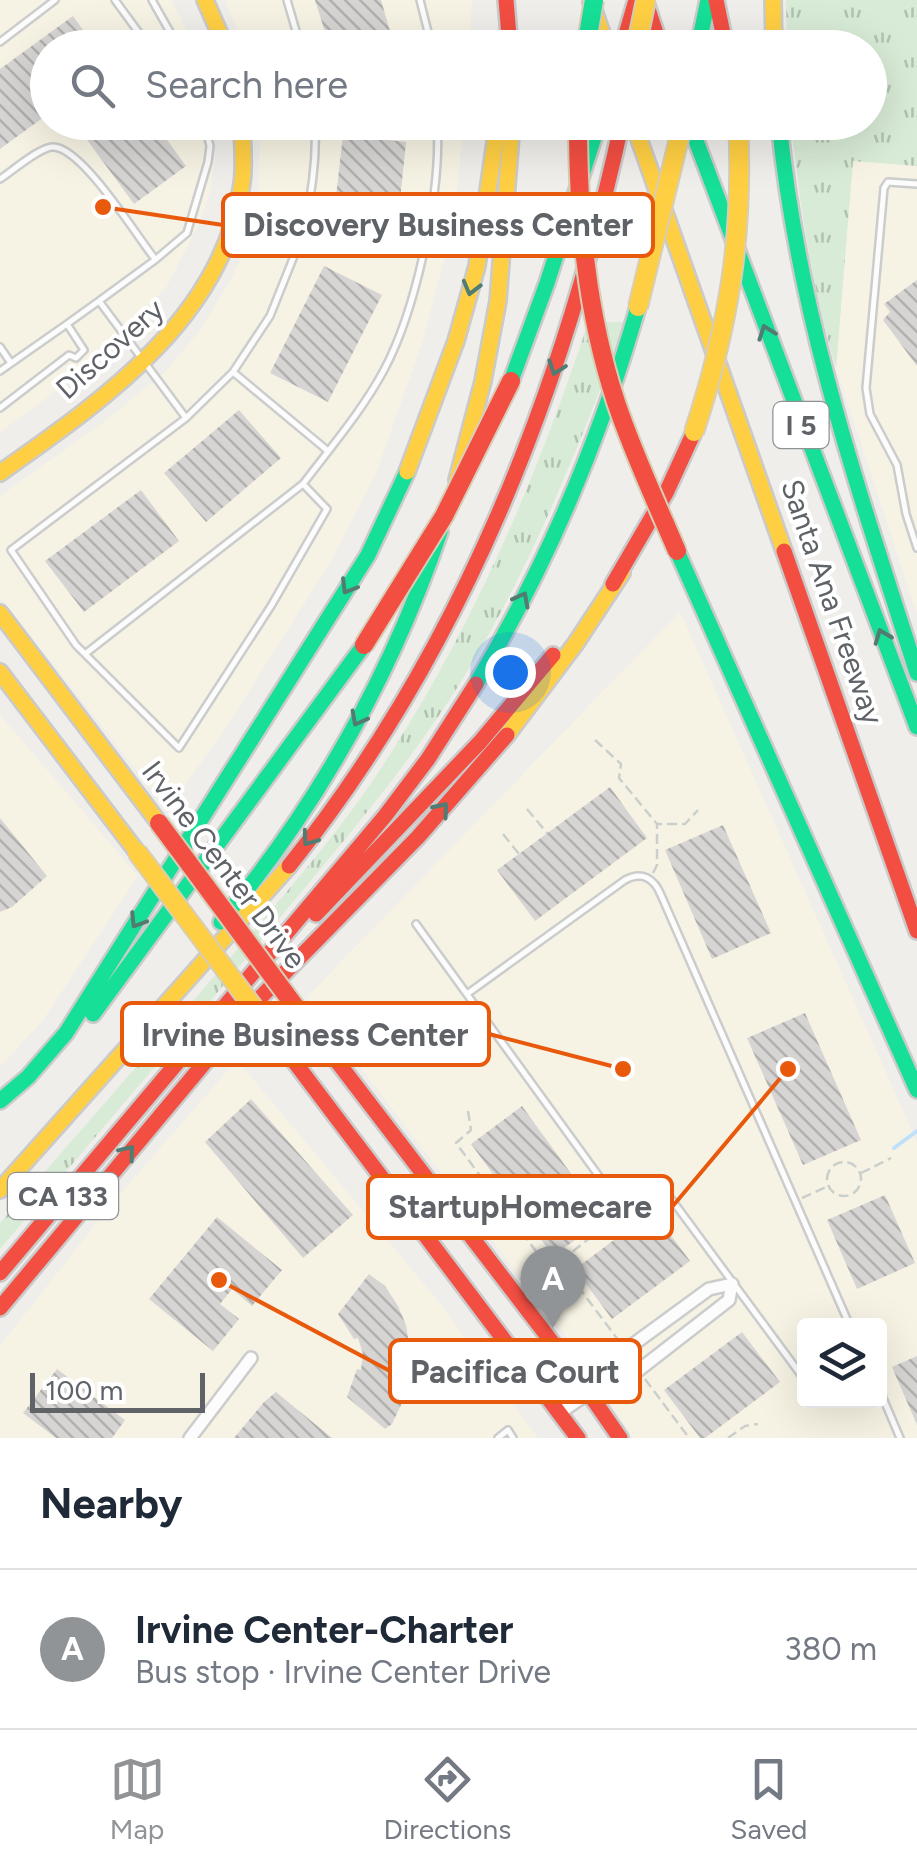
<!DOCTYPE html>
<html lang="en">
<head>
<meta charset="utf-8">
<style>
  :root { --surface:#fff; --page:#f2f2f3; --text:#1f2937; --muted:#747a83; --line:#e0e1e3; --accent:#919496 }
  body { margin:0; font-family:Figtree,sans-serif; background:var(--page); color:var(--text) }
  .controls { position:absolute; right:30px; bottom:30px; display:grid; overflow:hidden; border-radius:10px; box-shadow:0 10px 40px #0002 }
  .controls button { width:90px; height:90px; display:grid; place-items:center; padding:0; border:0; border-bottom:2px solid var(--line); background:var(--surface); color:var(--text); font:50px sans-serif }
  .scale { position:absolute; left:30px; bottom:25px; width:175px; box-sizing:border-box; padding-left:10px; border:5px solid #5f6368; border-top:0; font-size:28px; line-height:35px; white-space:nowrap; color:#5f6368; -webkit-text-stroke:8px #fff; paint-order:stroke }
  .you { position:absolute; left:510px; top:672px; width:35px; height:35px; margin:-25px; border:8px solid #fff; border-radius:50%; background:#1a73e8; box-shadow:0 0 0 15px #1a73e833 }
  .badge { display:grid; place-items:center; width:65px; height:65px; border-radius:50%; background:var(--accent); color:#fff; font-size:32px; font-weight:700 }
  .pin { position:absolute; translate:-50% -82px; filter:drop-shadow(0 2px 5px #0008) }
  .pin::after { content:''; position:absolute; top:52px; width:35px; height:30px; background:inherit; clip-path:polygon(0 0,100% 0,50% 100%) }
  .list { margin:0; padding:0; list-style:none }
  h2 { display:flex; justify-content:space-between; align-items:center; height:130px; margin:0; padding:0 40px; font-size:42px }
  h2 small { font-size:32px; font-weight:400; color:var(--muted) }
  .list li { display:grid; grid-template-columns:65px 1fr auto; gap:30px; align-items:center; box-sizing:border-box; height:160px; padding:0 40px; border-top:2px solid var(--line) }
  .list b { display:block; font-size:38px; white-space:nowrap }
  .list p { margin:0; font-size:32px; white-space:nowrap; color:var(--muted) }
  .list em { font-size:32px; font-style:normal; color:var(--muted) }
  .icon { flex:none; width:55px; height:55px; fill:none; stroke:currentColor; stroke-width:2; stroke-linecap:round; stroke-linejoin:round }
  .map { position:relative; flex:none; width:917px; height:1438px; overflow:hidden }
  .search { position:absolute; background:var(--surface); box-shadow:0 10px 40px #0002; left:30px; right:30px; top:30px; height:110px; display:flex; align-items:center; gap:25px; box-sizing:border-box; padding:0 35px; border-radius:55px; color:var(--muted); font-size:38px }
  .sheet { height:290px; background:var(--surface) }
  nav { display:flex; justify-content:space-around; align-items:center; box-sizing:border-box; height:140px; border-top:2px solid var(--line); background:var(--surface); font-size:28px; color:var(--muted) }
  nav a { display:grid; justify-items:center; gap:5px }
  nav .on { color:var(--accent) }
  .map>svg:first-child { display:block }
</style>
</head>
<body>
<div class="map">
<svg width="917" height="1438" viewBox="0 0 917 1438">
  <defs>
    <pattern id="grass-tufts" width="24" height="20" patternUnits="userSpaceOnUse" patternTransform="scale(2.5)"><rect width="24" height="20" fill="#d8ebd6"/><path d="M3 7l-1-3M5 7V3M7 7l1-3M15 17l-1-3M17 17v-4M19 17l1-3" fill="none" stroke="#b2c2b1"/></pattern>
    <pattern id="building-back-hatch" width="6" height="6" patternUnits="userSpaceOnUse" patternTransform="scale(2.5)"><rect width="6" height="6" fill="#d6d5d3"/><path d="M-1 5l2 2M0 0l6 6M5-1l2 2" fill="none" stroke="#b1b0af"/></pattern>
  </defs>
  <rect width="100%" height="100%" fill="#efeeea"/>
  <!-- commercial -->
  <path fill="#f7f3e4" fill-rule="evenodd" d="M 0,0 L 171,0 L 195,47 L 48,48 L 48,122 L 212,123 L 215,157 L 210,192 L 200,222 L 167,286 L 94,363 L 0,432 Z
    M 225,0 L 472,0 L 469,47 L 245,47 Z
    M 260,123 L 464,123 L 453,225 L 422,343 L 376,473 L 331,561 L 234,715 L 168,810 L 0,597 L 0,496 L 108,419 L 166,371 L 201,329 L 232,278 L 246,245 L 259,185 Z
    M 853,160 L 917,166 L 917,614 L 836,368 Z
    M 680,612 L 917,1142 L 917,1438 L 633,1438 L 576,1350 L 307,997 ZM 804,1326 L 880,1326 L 880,1400 L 804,1400 Z
    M 0,715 L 138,876 L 41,1023 L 0,1066 Z
    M 237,1060 L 438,1301 L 538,1438 L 0,1438 L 0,1346 L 114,1201 Z"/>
  <!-- grass -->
  <path fill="url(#grass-tufts)" d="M 786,0 L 917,0 L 917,166 L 853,161 L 836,368 C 812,288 800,206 791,123 L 870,122 L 870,48 L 787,47 Z
    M 626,322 C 582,438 537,553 474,660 C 421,751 351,832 283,914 C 190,1026 95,1137 0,1249 L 0,1223 C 77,1135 154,1047 229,959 C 285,894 343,829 389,756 C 476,621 538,474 588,323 Z"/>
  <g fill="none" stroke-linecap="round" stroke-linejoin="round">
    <!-- stream -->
    <path stroke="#bfe0f9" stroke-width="4" d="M 894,1148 L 917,1131"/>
  </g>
  <!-- building -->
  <path fill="url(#building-back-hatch)" d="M 315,0 L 381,0 L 395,48 L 330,48 Z
    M 73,16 L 96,48 L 48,48 L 48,114 L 0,149 L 0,69 Z
    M 74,122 L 154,122 L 186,166 L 134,204 Z
    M 343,135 L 406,142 L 396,239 L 332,232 Z
    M 324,266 L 382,295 L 328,402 L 270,373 Z
    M 917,280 L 917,366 L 883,320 L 890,312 L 884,304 Z
    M 239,410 L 281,458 L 206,522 L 164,473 Z
    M 141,490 L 179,541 L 84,612 L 45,561 Z
    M 610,787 L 647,838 L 535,921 L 497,870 Z
    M 0,818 L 47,876 L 12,907 L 0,912 Z
    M 723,825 L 771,933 L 712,959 L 665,850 Z
    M 805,1013 L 861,1140 L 803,1165 L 747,1038 Z
    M 251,1099 L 353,1215 L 303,1258 L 205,1142 Z
    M 522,1106 L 604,1219 L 553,1256 L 471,1144 Z
    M 885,1195 L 915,1263 L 857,1289 L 827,1220 Z
    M 653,1211 L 690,1261 L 612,1319 L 575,1269 Z
    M 217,1217 L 282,1270 L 252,1306 L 232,1289 L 220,1304 L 239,1319 L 213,1351 L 149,1299 Z
    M 369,1274 L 385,1286 L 398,1306 L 406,1325 L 410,1350 L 411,1371 L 405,1397 L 392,1424 L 385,1429 L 347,1397 L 357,1369 L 361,1370 L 363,1354 L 358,1338 L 354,1339 L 338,1314 Z
    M 742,1332 L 780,1382 L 705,1438 L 700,1438 L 664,1390 Z
    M 917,1356 L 917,1425 L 892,1367 Z
    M 57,1369 L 125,1420 L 112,1438 L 56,1438 L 23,1413 Z
    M 276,1392 L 332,1438 L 234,1438 L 264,1402 Z"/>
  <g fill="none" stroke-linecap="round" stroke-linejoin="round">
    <!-- lane casing -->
    <g stroke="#cbcccc" stroke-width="10">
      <path id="lane" d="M 115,0 L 150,48
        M 152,0 L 179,48
        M 287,0 L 301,48
        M 420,0 L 432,48
        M 0,42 L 55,0
        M 204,122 L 210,146 L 208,162 L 187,233 L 155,260 L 99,301 L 186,418 L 233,372 L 270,316 L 302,236 L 236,223
        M 0,179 C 11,172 42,145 54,147 C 83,149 136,235 155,259
        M 917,184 L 888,182 L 884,188 L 866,388 L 870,414 L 897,465 L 906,514 L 917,548
        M 302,236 C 311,198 317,162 315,122
        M 0,347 L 11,363
        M 0,371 L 67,324
        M 233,372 L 328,451
        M 0,408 L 69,355 L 76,358 L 84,350 L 67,324 L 99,301
        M 186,418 L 11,550 L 76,645 L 179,748 L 271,606 L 327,509 L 303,484 C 331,447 362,411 384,370 C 416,310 442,191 437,122
        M 85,654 L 303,484
        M 416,924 L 622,1208 L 658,1181 L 804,1379
        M 467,994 L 625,880 C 642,871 654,878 661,895 L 850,1326
        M 880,1391 L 900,1438
        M 498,1438 L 508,1430 L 513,1438"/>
    </g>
    <!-- street casing -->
    <g stroke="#cbcccc" stroke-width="16">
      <path id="street" d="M 561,1412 L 590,1392 L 617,1387 L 729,1300 L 732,1284 L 709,1289 L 601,1368 L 590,1392
        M 190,1438 L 251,1358"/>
    </g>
    <!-- fast casing -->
    <g stroke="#cacacb" stroke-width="20">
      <path id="fast" d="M 698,48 L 708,0
        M 689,122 L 917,727
        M 779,122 C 798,316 858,488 917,673
        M 511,381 L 547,283 L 599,122
        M 677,551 L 917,1090
        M 476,684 C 547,565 600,440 638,307
        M 221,922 C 318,805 391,676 440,532
        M 93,1014 L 364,645
        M 0,1101 L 28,1077 L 66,1033 L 368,555 L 407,472"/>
    </g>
    <!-- slow casing -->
    <g stroke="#cacacb" stroke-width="20">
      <path id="slow" d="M 205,0 L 226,48
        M 773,0 L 774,48
        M 591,2 L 607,48
        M 633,122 L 784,551
        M 407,472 L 456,341 L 477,266 L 498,122
        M 0,473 C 102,401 225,317 242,183 C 245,163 242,142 242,122
        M 457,480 L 483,381 L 498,301 L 512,122
        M 0,613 L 159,823
        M 0,672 L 137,852
        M 507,735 L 576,643 L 622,573
        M 0,1190 L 289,866"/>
    </g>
    <!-- jam casing -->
    <g stroke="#cacacb" stroke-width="20">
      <path id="jam" d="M 506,0 L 510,48
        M 645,0 L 661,48
        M 716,0 L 726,48
        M 622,48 L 636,0
        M 784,551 L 917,931
        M 613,584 L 666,493 L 694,432
        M 289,866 C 463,649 563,391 622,122
        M 316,914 L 480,742 L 553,655
        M 297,1009 L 568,1363 L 620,1438
        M 275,1036 L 578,1438
        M 0,1273 L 385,816 L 428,759 L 476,684
        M 0,1308 L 251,1007 L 418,837 L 507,735"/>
    </g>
    <!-- path -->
    <path stroke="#cacfcc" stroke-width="2.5" stroke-dasharray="10 5" stroke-linecap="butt" d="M 595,740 L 621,764 L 619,778 L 657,824
      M 527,809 L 547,833
      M 503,834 L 519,854
      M 653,873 L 657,865 L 657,824 L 685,824 L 698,810
      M 468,1111 L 471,1130 L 456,1143 L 549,1269 L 559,1261 L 619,1341
      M827 1179a17 17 0 1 1 34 0a17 17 0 1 1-34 0Z
      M 861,1173 L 891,1158
      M 802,1198 L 826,1187
      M 561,1261 L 617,1216
      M 645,1379 L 689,1438
      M 728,1438 L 745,1426 L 758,1424"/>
    <!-- lane -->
    <use href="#lane" stroke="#fdfcfc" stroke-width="5"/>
    <!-- street -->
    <use href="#street" stroke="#fdfcfc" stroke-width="11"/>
    <!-- fast -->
    <use href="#fast" stroke="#16e098" stroke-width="15"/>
    <!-- slow -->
    <use href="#slow" stroke="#ffcf43" stroke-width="15"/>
    <!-- jam -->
    <use href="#jam" stroke="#f24e42" stroke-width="15"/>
    <!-- fast-bridge casing -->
    <g stroke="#d7ceb8" stroke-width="22" stroke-linecap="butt">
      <path id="fast-bridge" d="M 586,48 L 594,0"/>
    </g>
    <!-- slow-bridge casing -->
    <g stroke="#d7ceb8" stroke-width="22" stroke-linecap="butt">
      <path id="slow-bridge" d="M 636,48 L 646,0
        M 638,307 L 683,122
        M 694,432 C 729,326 744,233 738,122
        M 137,852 L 275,1036"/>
    </g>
    <!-- jam-bridge casing -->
    <g stroke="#d7ceb8" stroke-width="22" stroke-linecap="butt">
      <path id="jam-bridge" d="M 578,122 C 578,217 586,311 616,402 C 633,453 656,502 677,551
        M 364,645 L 444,516 L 511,381
        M 159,823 L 297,1009"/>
    </g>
    <!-- fast-bridge -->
    <use href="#fast-bridge" stroke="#16e098" stroke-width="18"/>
    <!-- slow-bridge -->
    <use href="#slow-bridge" stroke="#ffcf43" stroke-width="18"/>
    <!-- jam-bridge -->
    <use href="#jam-bridge" stroke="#f24e42" stroke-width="18"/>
  </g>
  <!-- one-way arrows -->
  <defs><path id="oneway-chevron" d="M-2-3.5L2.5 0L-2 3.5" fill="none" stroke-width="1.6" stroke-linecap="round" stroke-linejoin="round" transform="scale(2.5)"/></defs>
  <g stroke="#507c72">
    <use href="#oneway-chevron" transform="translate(471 288) rotate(105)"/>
    <use href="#oneway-chevron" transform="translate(766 332) rotate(-110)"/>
    <use href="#oneway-chevron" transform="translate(556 368) rotate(109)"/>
    <use href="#oneway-chevron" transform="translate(348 587) rotate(121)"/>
    <use href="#oneway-chevron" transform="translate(522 599) rotate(-62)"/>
    <use href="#oneway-chevron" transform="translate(882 636) rotate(-111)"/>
    <use href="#oneway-chevron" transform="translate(358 719) rotate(118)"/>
    <use href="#oneway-chevron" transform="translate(442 809) rotate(-50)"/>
    <use href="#oneway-chevron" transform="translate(309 839) rotate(126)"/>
    <use href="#oneway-chevron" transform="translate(137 921) rotate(122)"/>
    <use href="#oneway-chevron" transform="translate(128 1152) rotate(-51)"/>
  </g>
  <g text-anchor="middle" stroke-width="8" stroke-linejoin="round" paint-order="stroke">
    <!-- shield labels -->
    <g fill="#fff" stroke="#8f9295" stroke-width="2.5">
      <rect x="773.5" y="402" width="55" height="46" rx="8"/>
      <rect x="8" y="1173" width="110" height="46" rx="8"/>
    </g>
    <g font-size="28" font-weight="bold" fill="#5f6368">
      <text x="801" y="435">I 5</text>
      <text x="63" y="1206">CA 133</text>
    </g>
    <!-- street labels -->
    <g font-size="30" fill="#5f6368" stroke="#fff">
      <text transform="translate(110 349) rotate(-42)" y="10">Discovery</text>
      <text transform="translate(832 602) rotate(71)" y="10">Santa Ana Freeway</text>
      <text transform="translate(224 865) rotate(53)" y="10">Irvine Center Drive</text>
    </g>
  </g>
  <!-- callouts -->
  <path fill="none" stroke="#e8590c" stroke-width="4" d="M103 207L223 225M623 1069L489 1034M788 1069L672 1207M219 1280L390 1371"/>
  <g fill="#e8590c" stroke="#fff" stroke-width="4">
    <circle cx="103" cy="207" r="10"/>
    <circle cx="623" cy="1069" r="10"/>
    <circle cx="788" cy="1069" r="10"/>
    <circle cx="219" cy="1280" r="10"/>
  </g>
  <g fill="#fff" stroke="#e8590c" stroke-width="4">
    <rect x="223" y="194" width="430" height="62" rx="10"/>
    <rect x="122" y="1003" width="367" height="62" rx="10"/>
    <rect x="368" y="1176" width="304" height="62" rx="10"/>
    <rect x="390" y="1340" width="250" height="62" rx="10"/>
  </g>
  <g font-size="32" text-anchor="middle" font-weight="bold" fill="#5f6368">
    <text x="438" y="236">Discovery Business Center</text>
    <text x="305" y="1046">Irvine Business Center</text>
    <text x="520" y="1218">StartupHomecare</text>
    <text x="515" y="1383">Pacifica Court</text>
  </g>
</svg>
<div class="controls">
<button><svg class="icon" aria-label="layers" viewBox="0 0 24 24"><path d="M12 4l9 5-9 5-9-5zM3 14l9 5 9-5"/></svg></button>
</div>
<div class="scale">100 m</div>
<div class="you"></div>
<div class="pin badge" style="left:553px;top:1328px">A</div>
<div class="search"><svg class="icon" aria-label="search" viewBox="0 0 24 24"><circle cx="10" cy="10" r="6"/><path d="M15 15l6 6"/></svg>Search here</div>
</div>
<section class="sheet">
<h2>Nearby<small></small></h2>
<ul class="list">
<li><span class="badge">A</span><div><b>Irvine Center-Charter</b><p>Bus stop · Irvine Center Drive</p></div><em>380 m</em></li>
</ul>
</section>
<nav>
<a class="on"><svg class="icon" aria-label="map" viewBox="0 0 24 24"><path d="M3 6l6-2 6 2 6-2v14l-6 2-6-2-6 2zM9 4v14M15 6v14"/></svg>Map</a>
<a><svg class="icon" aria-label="directions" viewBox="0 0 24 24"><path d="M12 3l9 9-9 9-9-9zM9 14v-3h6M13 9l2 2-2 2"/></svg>Directions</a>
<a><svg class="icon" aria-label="saved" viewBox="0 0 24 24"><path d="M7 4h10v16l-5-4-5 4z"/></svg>Saved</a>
</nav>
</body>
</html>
